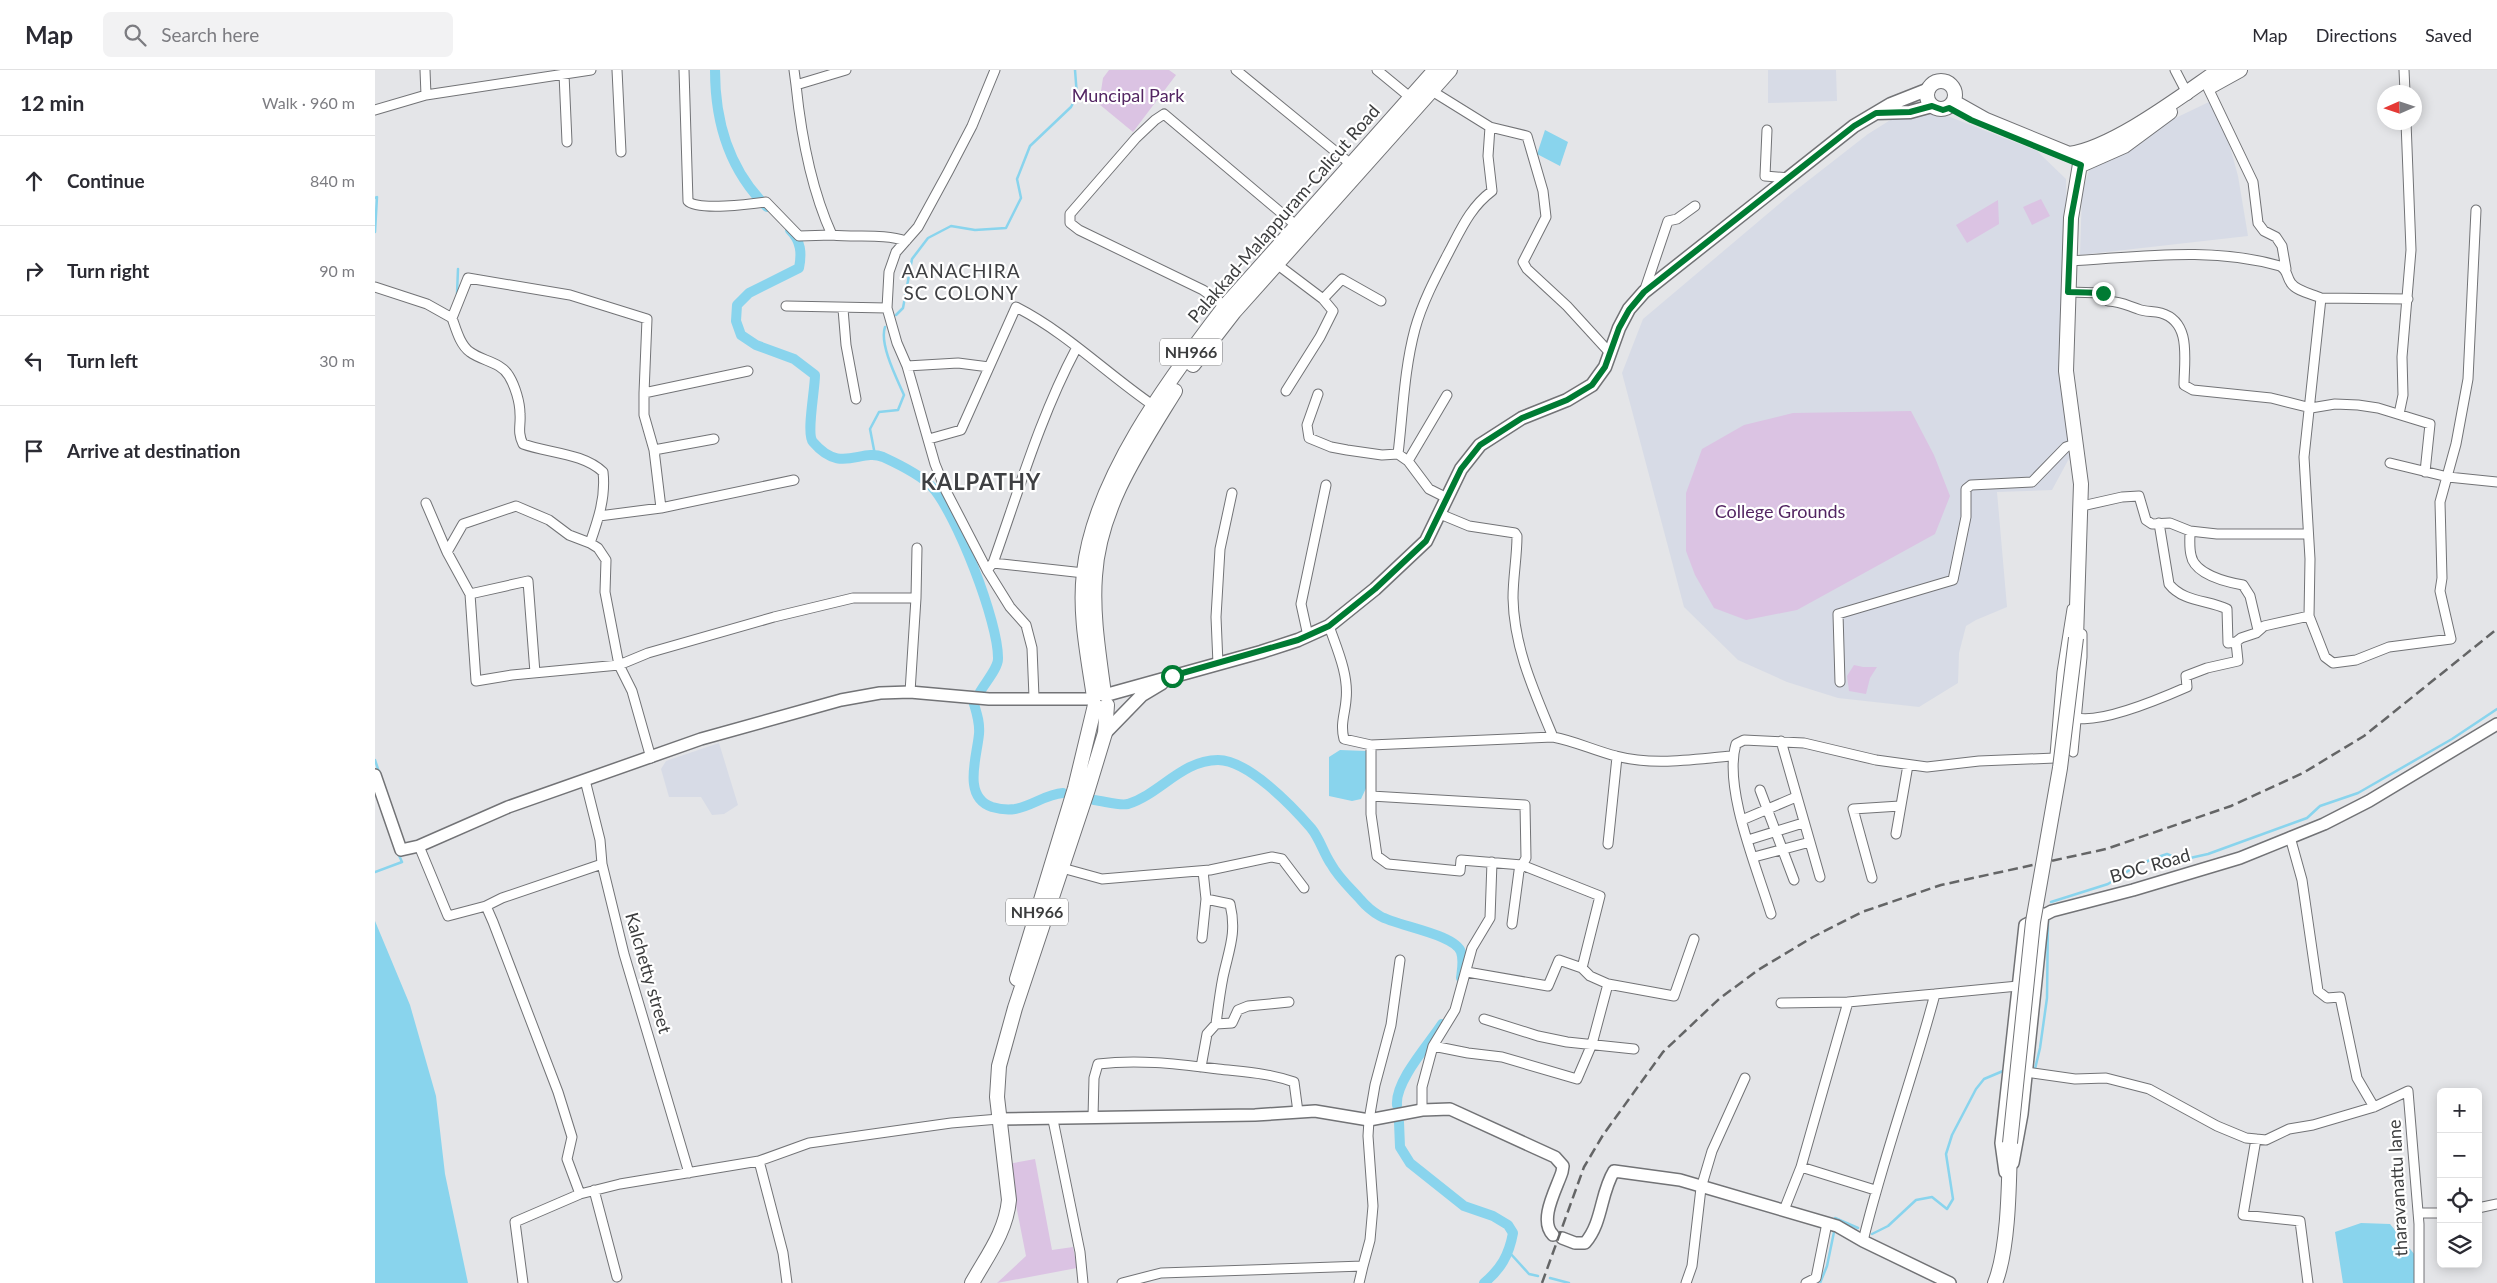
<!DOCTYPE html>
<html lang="en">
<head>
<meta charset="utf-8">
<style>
  :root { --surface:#fff; --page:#f2f2f3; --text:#2b2b33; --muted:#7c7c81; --line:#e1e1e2 }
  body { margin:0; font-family:Lato,sans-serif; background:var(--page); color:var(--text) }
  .controls { position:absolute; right:15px; bottom:15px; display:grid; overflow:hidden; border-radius:8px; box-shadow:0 2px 12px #0003 }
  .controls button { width:45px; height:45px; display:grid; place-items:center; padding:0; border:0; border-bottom:1px solid var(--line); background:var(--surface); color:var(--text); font:25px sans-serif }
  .compass { position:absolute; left:2002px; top:15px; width:45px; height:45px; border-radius:50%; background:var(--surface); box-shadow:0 2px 12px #0003; rotate:267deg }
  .stop { position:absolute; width:15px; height:15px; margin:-11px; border:4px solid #007b33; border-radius:50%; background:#fff }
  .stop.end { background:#007b33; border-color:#fff; box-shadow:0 1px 5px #0008 }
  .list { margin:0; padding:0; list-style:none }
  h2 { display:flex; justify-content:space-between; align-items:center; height:65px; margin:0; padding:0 20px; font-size:21px }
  h2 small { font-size:16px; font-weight:400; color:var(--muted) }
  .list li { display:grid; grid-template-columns:32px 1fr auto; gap:15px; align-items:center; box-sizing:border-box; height:90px; padding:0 20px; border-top:1px solid var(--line) }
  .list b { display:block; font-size:19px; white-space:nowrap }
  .list em { font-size:16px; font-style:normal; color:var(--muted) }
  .icon { flex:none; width:28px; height:28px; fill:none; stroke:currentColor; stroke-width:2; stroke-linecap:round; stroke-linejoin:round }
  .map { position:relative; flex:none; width:2122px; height:1213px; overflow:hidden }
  header { display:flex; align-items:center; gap:30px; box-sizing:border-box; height:70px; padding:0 25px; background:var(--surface); border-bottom:1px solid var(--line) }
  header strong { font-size:24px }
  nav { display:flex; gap:28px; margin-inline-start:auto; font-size:18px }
  .search { width:350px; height:45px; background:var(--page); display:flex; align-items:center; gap:12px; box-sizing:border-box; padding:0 18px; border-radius:8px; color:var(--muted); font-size:19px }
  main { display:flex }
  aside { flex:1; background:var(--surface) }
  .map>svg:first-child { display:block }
</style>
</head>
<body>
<header>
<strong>Map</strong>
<div class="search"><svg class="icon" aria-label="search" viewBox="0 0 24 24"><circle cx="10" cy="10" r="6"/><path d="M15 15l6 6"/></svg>Search here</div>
<nav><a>Map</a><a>Directions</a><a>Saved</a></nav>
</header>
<main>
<aside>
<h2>12 min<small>Walk · 960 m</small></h2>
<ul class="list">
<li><svg class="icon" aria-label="ahead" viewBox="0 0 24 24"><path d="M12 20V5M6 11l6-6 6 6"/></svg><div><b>Continue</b></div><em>840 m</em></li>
<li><svg class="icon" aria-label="right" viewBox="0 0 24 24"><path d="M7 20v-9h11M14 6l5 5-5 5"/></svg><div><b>Turn right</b></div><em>90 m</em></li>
<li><svg class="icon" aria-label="left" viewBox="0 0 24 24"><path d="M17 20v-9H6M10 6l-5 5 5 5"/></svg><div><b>Turn left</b></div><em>30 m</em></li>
<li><svg class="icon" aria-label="arrive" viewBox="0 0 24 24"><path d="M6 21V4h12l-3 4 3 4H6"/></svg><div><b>Arrive at destination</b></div></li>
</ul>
</aside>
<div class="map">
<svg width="2122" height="1213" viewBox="0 0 2122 1213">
  <rect width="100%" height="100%" fill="#e4e5e8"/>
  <!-- built -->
  <path fill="#d7dbe6" d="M 1393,0 L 1461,0 L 1462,31 L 1393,33 Z
    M 1836,31 L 1852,66 L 1863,106 L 1873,166 L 1705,185 L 1707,123 L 1715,97 L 1788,54 Z
    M 1547,36 L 1662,81 L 1691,109 L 1697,383 L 1677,420 L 1622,422 L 1632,537 L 1601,550 L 1591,556 L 1584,583 L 1583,613 L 1544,637 L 1463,628 L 1412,612 L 1363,590 L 1309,537 L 1247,303 L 1268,249 L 1416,124 L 1493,64 L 1525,44 Z
    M 344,673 L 363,735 L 349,744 L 337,745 L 326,727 L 294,727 L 286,699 L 291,691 Z"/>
  <!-- green -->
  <path fill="#dbc3e3" d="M 734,0 L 794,0 L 801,5 L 758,62 L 724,34 L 728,8 Z
    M 1666,129 L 1675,146 L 1657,155 L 1648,137 Z
    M 1623,130 L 1624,154 L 1592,173 L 1581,155 Z
    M 1536,341 L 1559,385 L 1575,426 L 1560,464 L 1422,540 L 1371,550 L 1339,538 L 1320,505 L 1311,481 L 1311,423 L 1327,379 L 1369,355 L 1418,343 Z
    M 1479,595 L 1488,597 L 1502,597 L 1495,608 L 1491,624 L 1474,621 L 1472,606 Z
    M 660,1089 L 677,1180 L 698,1177 L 702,1198 L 622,1213 L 651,1186 L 633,1094 Z"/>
  <!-- water -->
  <path fill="#89d4ed" d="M 1170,60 L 1193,72 L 1185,96 L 1162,84 Z
    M 965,680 L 991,681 L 992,716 L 986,729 L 977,731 L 954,726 L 954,687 Z
    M 0,851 L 35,935 L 61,1026 L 70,1104 L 93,1213 L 0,1213 Z
    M 1986,1153 L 2015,1154 L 2040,1185 L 2039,1213 L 1968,1213 L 1960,1162 Z"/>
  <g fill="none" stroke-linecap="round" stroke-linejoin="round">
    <!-- stream -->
    <path stroke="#89d4ed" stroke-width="2.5" d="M 0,128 L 2,127 L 0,162
      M 82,224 L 83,199
      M 521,245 L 528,238 L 537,189 L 553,168 L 576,156 L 600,160 L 631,158 L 646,128 L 642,109 L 655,76 L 696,37 L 702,26 L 700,0
      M 500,385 L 495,359 L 504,342 L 523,340 L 529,325 C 522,309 504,274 510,257
      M 0,690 L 4,702
      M 0,802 L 27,792 L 23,783
      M 1676,832 L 1733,814 L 1761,796 L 1780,788 L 1792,784 L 1806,790 L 1833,784 L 1932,748 L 1945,736 L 1983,723 L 2077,669 L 2122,639
      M 1660,999 L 1665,978 L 1672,928 L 1673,849
      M 1460,1148 L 1483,1158
      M 1497,1164 L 1513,1156 L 1541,1130 L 1557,1127 L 1572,1139 L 1578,1129 L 1571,1084 L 1577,1065 L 1601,1019 L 1609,1009 L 1628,1001
      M 1135,1183 L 1154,1204 L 1163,1206
      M 1175,1208 L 1194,1213
      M 1445,1213 L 1452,1196 L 1459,1162"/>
    <!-- canal -->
    <path stroke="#89d4ed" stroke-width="10" d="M 340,0 C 340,52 355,101 392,137
      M 415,160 C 426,171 427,183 424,198 L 374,223 L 362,235 L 361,251 L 366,265 L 381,275 L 419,289 L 440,305 C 440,320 431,364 438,372 C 466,405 485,378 508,387 C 521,393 547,406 557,417 C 581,443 624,553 623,589 C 623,598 610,613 605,622
      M 599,634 C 602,644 605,653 604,664 C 602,687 587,727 617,737 C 624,739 633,740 640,739 C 657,736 671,724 688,723
      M 719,730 C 729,731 744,736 753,734 C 785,724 807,690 843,690 C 873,690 917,736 936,758 C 945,769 948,782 956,794 C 963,807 975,818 985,829 C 990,835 998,842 1005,846 C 1022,856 1080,864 1086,882 C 1089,890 1087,900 1086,908
      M 1022,1035 C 1020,1011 1054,974 1067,954
      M 1024,1052 L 1025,1077 L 1035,1093 L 1089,1136 L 1118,1146 L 1133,1155 L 1138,1163 C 1134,1185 1126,1199 1109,1213"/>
    <!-- minor casing -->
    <g stroke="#727376" stroke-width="11">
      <path id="minor" d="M 50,0 L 51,25
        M 242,0 L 246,82
        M 309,0 L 313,131 C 322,141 377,134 391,132 L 424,166 L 457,165
        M 419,0 L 421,15
        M 471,0 L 421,15 C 426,64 436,119 457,165 C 481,168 508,163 531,171
        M 620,0 L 597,56 L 573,102 L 543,157 L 521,182 L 514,202 L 512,238 L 522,273 L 532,296 L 560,394 L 571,421 L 612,500 L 635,537 L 651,555 L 657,578 L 659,627
        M 861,0 L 977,95
        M 1002,0 L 1036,28
        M 1800,0 L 1813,25
        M 2029,0 L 2030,22
        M 189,4 L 192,72
        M 1833,18 L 1878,112 L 1883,153 L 1889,161 L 1901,167 L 1907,176 L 1911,199
        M 0,40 L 51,25 L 216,0
        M 1115,57 L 1152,66 L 1168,121 L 1171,147 L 1148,192 L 1152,199 L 1192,236 L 1235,283
        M 1392,60 L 1390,106 L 1415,108
        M 1695,191 C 1765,187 1836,176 1905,196 C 1913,200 1911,206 1916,213 C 1921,221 1937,224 1946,228 L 1929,387 L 1935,489 L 1934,546 L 1950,587 L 1958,593 L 1981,590 L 2014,577 L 2076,569 L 2065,521 L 2067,508 L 2065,432 L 2081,374 L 2093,309 L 2101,140
        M 903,195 L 948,229 L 967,209 L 1006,231
        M 0,217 L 52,234 L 77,248 C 81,259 85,275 95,282 C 107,291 126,292 134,306 C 140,316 145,332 145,344 C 146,355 142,362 148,374 C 173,383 208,383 228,402 C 231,427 223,450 215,473
        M 1269,222 L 1293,151 L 1302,149 L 1320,136
        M 1693,222 L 1728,223 L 1733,231 C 1747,232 1751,235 1763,239 C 1770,242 1778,241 1786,243 C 1817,252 1809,290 1809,315 L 1818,320 L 1896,328 L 1936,338 L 1960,334 L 1983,335 L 2003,338 L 2055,354 L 2050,402
        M 1946,228 L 2033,229
        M 411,236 L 512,238
        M 850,236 L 828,220 L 704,160 L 695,153 L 695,144 L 761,68 L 780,50 L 789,44 L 923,157
        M 468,239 L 471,275 L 481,329
        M 77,248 L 93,208 L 195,225 L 272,249 L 269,323
        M 532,296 L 583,293 L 614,297
        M 911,321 L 945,267 L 958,241 L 948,229
        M 943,324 L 932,355 L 934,368 L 956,377 L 972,380 L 1007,385 L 1023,384 L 1033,391 L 1054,419 L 1072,428
        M 2024,344 L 2028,325 L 2027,287 L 2036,180 L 2031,52
        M 554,369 L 586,360 L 641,237 C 692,263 732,304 779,336
        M 279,380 L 339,369
        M 1023,384 C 1028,342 1029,300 1040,259 C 1048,230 1063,203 1077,176 C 1088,155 1097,136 1117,121 L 1113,86 L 1115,57 L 1057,21
        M 1033,391 L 1072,325
        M 2015,393 L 2073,407 L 2122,412
        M 51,433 L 72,482
        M 1707,436 L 1747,427 L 1764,426 L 1771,450 L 1777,454 L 1795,453 L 1815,461 L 1842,464 L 1933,464
        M 286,438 L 279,380 L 269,345 L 269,323 L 373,301
        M 1065,444 L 1094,456 L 1140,463 L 1142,466 C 1142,487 1138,507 1138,528 C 1139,578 1159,621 1178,667
        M 224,446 L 286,438 L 419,410
        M 1784,453 L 1794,514 C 1808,532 1833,530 1852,539 L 1853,573 L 1861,572 L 1866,568 L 1881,563 L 1889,556 L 1934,546
        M 1815,461 C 1815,469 1814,477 1816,485 C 1819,504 1851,512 1868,515 L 1875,526 L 1883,560
        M 618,493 L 709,503
        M 612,500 L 618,493 C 644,420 665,347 701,279
        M 95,524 L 153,511 L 160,603
        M 541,528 L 542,478
        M 954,556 C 962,579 974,605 971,630 C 970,644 965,654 969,669 L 996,675 L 1178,667 C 1200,671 1220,681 1241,686 C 1279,696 1319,689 1357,686
        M 933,566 L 926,534 L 951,415
        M 843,594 L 841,547 L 845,479 L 857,423
        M 1465,612 L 1463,544 L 1578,510 L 1591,447 L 1591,419 L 1596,415 L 1657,412 L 1691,377 L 1700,374
        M 1702,648 C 1728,653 1787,628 1812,617 L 1811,606 L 1832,598 L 1863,591 L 1861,572
        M 1406,671 L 1445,807
        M 996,675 L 996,726 L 1150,735 L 1151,788 L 1144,801 L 1137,854
        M 1698,682 L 1707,587 L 1707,564
        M 1680,685 L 1687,602 L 1697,539
        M 276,688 L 257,621 L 244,595 L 230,522 L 231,490 L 223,478 L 215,473 L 194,465 L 174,450 L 141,436 L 88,454 L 72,482 L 95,524 L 101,611 L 137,605 L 244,595 L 273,583 L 399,547 L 478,528 L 541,528 L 535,622
        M 210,710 L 225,770 L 227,794 L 249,884 L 314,1103
        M 1385,720 L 1419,810
        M 996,726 L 996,744 L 1002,786 L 1013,794 L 1085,801 L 1086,790 L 1147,795 L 1225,826 L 1207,898 L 1184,890 L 1173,916 L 1092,902
        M 1367,750 L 1421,727
        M 1521,764 L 1533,695
        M 1915,767 L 1927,810 L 1943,921 L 1952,928 L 1965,927 L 1982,1008 L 1999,1037
        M 1373,770 L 1428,753
        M 1233,774 L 1242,687
        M 44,776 L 73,846 L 111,836 L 118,852 L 183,1022 L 197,1067 L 192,1089 L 205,1124
        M 1379,787 L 1435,772
        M 687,798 L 727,809 L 835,800 L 897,787 L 907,789 L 929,818
        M 828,801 L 831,829 L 855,834 C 862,863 854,879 848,907 C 845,922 843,938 841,954
        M 1497,808 L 1478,739 L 1525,736
        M 111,836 L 127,828 L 227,794
        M 1396,844 C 1382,798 1348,718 1361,674 L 1369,670 L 1429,673 L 1501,690 L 1552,697 L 1604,691 L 1680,688
        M 827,868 L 831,829
        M 1207,898 L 1215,906 L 1233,914
        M 1560,924 L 1643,916
        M 1406,933 L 1473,932
        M 1109,949 L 1163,966 L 1192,972 L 1259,979
        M 1058,976 L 1093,983 L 1127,987 L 1202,1009 L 1217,974 L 1233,914 L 1299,926 L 1319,869
        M 826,997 L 832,964 L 841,954 L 857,953 L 863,940 L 873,936 L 914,932
        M 1651,1002 L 1700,1009 L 1731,1008 L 1774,1019 L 1842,1056 L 1871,1068 L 1891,1070 L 1914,1059 L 1938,1055 L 1999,1037 L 2033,1021 L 2044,1154 L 2044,1213
        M 1047,1040 L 1047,1017 L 1058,976 L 1080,940 L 1097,878 L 1115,848 L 1117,792
        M 718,1047 L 719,1008 L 723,994 C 764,989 802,994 843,999 C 869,1002 894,1003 919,1012 L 923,1042
        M 678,1050 L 705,1182 L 708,1213
        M 1881,1069 L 1868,1145 L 1925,1151 L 1933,1213
        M 384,1091 L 408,1183 L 412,1213
        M 1426,1097 L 1500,1120
        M 219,1120 L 242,1207
        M 2103,1138 L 2122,1134
        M 1409,1140 L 1426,1097 L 1473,932 L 1560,924 C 1538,1007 1508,1088 1488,1171
        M 2043,1143 L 2066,1143
        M 148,1213 L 140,1152 L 205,1124 L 245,1114 L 384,1091 L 434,1073 L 576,1053 L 624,1049
        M 747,1213 L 786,1203 L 988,1196 L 995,1170 L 998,1136 L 993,1066 L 994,1050 L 1000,1015 L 1016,955 L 1025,890
        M 984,1213 L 988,1196
        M 1311,1213 L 1317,1196 L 1326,1118 L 1337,1081 L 1370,1008
        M 1431,1213 L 1441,1208 L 1452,1153"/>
    </g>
    <!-- tertiary casing -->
    <g stroke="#727376" stroke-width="14">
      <path id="tertiary" d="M 0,705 L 26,780 L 44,776 L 133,737 L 326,669 L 466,630 L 505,623 L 535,622 L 614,629 L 718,629
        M 624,1049 L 880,1045 L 940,1041 L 994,1050 L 1047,1040 L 1075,1039 L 1180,1087 L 1188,1096 L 1187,1102 C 1182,1118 1163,1150 1178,1165
        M 1638,1093 L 1647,1044 L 1668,844
        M 1630,1102 L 1626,1073 L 1650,855 L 1677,841 L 1758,820 L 1865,788 L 1949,754 L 1994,731 L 2122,654
        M 1187,1168 L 1200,1173 L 1210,1173 C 1228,1152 1225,1124 1239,1101 L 1305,1110 L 1462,1156 L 1488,1171 L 1575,1213"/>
    </g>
    <!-- secondary casing -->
    <g stroke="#727376" stroke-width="15">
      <path id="secondary" d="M 1501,43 L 1535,42 L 1557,36
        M 731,625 L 886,582 L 923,570 L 954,556 L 1000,519 L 1051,471 L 1086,399 L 1105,375 L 1147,348 L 1192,330 L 1217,315 L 1230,297 L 1244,258 L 1254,239 L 1269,222 L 1479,56 L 1516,34 L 1554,19
        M 730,663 L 767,625 L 787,613"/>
    </g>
    <!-- primary casing -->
    <g stroke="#727376" stroke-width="16">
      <path id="primary" d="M1552 25a14 14 0 1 1 28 0a14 14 0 1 1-28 0Z
        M 1836,16 L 1865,0
        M 1579,32 L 1611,50 L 1694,84 C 1738,78 1806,26 1844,0
        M 1706,95 L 1749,76 L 1795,42
        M 1701,568 L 1706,414 L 1691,301 L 1696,148 L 1707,82
        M 1620,1213 C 1634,1178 1634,1111 1635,1073"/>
    </g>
    <!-- trunk casing -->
    <g stroke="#727376" stroke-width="16">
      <path id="trunk" d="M 818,295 L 859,242 L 1075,0
        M 729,624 C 724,585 717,545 720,506 C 724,438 765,378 800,321
        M 719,627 C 713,586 704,544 709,502 C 719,409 794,309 850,236 L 1060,0
        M 642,909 L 700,718 L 720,635
        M 597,1213 C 612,1186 631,1162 634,1130 L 622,1027 L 624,996 L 640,938 L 713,719 L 730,663 L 732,635"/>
    </g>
    <!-- minor -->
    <use href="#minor" stroke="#fff" stroke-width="9"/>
    <!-- tertiary -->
    <use href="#tertiary" stroke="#fff" stroke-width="11"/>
    <!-- secondary -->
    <use href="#secondary" stroke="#fff" stroke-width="12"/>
    <!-- primary -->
    <use href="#primary" stroke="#fff" stroke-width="14"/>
    <!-- trunk -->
    <use href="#trunk" stroke="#fff" stroke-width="14"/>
    <!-- rail -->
    <path stroke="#646566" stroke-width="2.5" stroke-dasharray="10 5" stroke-linecap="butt" d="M 1167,1213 L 1209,1097 L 1228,1065 L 1288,982 L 1344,929 L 1383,900 L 1438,867 L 1487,842 L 1566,815 L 1731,779 L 1856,736 L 1928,703 L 1989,666 L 2122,559"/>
    <!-- primary-bridge casing -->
    <g stroke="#727376" stroke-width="16" stroke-linecap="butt">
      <path id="primary-bridge" d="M 1635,1073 L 1658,852 L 1685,698 L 1701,568"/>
    </g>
    <!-- primary-bridge -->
    <use href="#primary-bridge" stroke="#fff" stroke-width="14"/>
  </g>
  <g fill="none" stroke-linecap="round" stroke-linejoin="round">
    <!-- route -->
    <path stroke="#007b33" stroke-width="6" d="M 797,606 L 923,570 L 954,556 L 1000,519 L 1051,471 L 1086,399 L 1105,375 L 1147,348 L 1192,330 L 1217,315 L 1230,297 L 1244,258 L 1254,240 L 1269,222 L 1479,56 L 1501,43 L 1535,42 L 1557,36 L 1568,40 L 1574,38 L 1596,50 L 1706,95 L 1696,148 L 1693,222 L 1728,223"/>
  </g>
  <g text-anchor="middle" stroke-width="4.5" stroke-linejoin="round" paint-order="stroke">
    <!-- shield labels -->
    <g fill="#fff" stroke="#767778" stroke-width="1">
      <rect x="785" y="268.5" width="62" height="27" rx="4"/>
      <rect x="631" y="828.5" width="62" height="27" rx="4"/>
    </g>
    <g font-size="16" font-weight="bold" fill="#3c3d3e">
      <text x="816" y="288">NH966</text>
      <text x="662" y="848">NH966</text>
    </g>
    <!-- park labels -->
    <g font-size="18" fill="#532562" stroke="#fff">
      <text x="753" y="32">Muncipal Park</text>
      <text x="1405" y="448">College Grounds</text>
    </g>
    <!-- street labels -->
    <g font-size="18" fill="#3c3d3e" stroke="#fff">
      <text transform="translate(909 144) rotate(-49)" y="6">Palakkad-Malappuram-Calicut Road</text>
      <text transform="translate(1775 796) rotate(-16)" y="6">BOC Road</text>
      <text transform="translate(273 903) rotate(74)" y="6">Kalchetty street</text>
      <text transform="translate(2023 1118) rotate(-93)" y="6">tharavanattu lane</text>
    </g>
    <!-- neighbourhood labels -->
    <g font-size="19" letter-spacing="1" fill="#3f4043" stroke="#fff">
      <text x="586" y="208">AANACHIRA<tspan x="586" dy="22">SC COLONY</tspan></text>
    </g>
    <!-- district labels -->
    <g font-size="22" font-weight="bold" letter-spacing="1" fill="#3f4043" stroke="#fff">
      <text x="606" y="420">KALPATHY</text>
    </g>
  </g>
</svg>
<div class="controls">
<button>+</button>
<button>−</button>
<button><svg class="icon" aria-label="locate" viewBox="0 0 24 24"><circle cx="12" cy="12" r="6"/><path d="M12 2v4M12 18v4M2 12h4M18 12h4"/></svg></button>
<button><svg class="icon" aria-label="layers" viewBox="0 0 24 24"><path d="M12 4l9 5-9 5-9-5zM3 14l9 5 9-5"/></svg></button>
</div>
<svg class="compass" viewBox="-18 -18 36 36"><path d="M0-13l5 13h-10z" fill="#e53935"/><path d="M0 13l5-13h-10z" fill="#7c7c81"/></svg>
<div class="stop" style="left:797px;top:606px"></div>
<div class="stop end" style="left:1728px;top:223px"></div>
</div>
</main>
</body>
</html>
